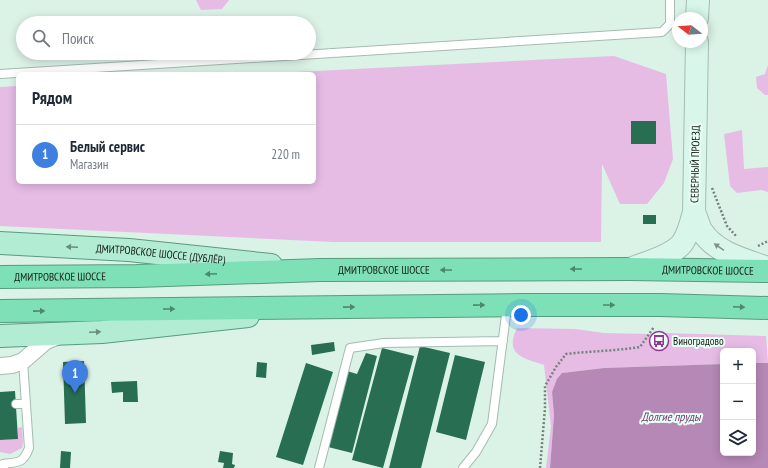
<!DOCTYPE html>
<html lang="ru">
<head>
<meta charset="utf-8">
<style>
  :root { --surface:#fff; --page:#f6f6f7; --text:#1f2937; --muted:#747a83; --line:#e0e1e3; --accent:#99349a }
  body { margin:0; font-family:"PT Sans Narrow",sans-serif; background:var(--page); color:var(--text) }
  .controls { position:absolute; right:12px; bottom:12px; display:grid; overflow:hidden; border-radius:6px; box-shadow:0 2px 10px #0003 }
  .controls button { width:36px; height:36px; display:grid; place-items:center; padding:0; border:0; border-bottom:1px solid var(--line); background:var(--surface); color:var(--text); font:20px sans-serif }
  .compass { position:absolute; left:672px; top:12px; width:36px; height:36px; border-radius:50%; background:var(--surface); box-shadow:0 2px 10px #0003; rotate:287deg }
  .you { position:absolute; left:521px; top:315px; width:14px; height:14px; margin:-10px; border:3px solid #fff; border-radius:50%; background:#1a73e8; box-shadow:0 0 0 6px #1a73e833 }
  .badge { display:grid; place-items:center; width:26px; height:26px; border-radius:50%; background:var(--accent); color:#fff; font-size:13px; font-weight:700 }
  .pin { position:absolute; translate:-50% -33px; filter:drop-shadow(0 1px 2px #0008) }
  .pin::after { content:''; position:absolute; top:21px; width:14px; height:12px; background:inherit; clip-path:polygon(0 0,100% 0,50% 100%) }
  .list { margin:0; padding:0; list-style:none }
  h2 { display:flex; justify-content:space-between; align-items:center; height:52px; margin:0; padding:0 16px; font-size:17px }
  h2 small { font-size:13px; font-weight:400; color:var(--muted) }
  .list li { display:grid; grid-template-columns:26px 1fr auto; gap:12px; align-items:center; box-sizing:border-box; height:60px; padding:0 16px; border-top:1px solid var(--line) }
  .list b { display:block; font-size:15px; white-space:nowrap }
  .list p { margin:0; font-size:13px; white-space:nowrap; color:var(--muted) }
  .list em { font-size:13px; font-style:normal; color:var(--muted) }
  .icon { flex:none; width:22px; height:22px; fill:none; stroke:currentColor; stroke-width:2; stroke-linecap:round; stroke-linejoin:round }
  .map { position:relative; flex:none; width:768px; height:468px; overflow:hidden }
  .search { position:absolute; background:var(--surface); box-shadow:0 2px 10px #0003; left:16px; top:16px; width:300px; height:44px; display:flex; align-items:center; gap:10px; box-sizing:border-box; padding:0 14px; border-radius:22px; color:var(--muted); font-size:15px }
  .panel { position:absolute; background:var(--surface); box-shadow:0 2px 10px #0003; left:16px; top:72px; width:300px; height:112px; border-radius:6px }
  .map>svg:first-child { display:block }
</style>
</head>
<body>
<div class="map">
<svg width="768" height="468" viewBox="0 0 768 468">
  <rect width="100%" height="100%" fill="#dbf2e7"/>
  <!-- green -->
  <path fill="#e6bce5" d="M 196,0 L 229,0 L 222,9 L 201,10 Z
    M 614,56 L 666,74 L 673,159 L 664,183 L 647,204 L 620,204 L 602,164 L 601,242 L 333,242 L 0,226 L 0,87 L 18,86 L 18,182 L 314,182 L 314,74 L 256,74 Z
    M 768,65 L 768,95 L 765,95 L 757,88 L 756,77 L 765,74 Z
    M 742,130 L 744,169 L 768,167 L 768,192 L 761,190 L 737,193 L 730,186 L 724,134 Z
    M 517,328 L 575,329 L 604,333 L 651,334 L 650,342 L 665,342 L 665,333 L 766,336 L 768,363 L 753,364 L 753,351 L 723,351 L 723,364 L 604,368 L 562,373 L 552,392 L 554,415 L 550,468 L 546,468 L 551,426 L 544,365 C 523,358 504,355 517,328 Z
    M 22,427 L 23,442 L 22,448 L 10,454 L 0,452 L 0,440 L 18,439 L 18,428 Z"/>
  <!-- water -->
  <path fill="#b688b5" d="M 753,363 L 768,363 L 768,468 L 550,468 L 554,415 L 552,392 L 557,379 L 562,373 L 604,368 L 723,364 L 723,453 L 753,453 Z"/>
  <!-- building -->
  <path fill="#276e53" d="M 631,121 L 656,121 L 656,144 L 631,144 Z
    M 643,215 L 656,215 L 656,224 L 643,224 Z
    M 334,342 L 335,351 L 312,355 L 311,345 Z
    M 420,346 L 450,353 L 421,468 L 389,468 Z
    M 382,348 L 414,356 L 383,468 L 352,460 Z
    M 366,353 L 377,356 L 352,453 L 328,447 L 347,371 L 357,374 Z
    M 455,355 L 485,362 L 466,440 L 436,432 Z
    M 84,361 L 86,423 L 65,424 L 63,362 Z
    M 257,362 L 267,363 L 266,378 L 256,377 Z
    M 306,363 L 333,372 L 303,465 L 276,457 Z
    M 137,381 L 138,402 L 123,402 L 123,392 L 112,393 L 111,382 Z
    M 15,391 L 18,439 L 0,440 L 0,392 Z
    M 61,451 L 71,452 L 70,468 L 60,468 Z
    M 220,451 L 233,453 L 232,464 L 235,465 L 234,468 L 223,468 L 224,463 L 218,462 Z"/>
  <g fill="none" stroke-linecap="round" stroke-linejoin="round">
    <!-- lane casing -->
    <g stroke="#a6bbb1" stroke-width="10">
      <path id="lane" d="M 0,74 L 662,32 L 670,24 L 670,0
        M 16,404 L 26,404
        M 4,468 L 3,464 C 18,462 23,464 29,448 L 23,361
        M 319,468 L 350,348 L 384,343 L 503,341
        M 463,468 L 476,452 L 492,424 L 507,307"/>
    </g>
    <!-- street casing -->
    <g stroke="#a6bbb1" stroke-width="18">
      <path id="street" d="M 0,366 L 12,365 L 23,361 L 46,341 L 59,336"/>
    </g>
    <!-- secondary casing -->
    <g stroke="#a6bbb1" stroke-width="24">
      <path id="secondary" d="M 697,18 L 698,0
        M 697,42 L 694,212 C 697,218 698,224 701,230 C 715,253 745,260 768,268
        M 630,269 C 645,263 674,256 683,242 C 689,233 691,222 694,212"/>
    </g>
    <!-- primary casing -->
    <g stroke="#599b7e" stroke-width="24">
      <g id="primary">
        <path id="s1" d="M 0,243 L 129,250 L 271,265"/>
        <path d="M 0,336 L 102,332 L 248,316"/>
      </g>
    </g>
    <!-- highway casing -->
    <g stroke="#599b7e" stroke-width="24">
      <g id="highway">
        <path id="s2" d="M 0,277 L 137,276 L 320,270 L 629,269 L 768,271"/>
        <path d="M 0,311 L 524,305 L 660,305 L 768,308"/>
      </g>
    </g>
    <!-- path -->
    <path stroke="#73827b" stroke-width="2.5" stroke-dasharray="2 2" stroke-linecap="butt" d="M 712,188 L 727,226 L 737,237
      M 758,246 L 768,241
      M 540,468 L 545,408 L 545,386 L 556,367 L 566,354 C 591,351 615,351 640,347 L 654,327"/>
    <!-- lane -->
    <use href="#lane" stroke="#fff" stroke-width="8"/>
    <!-- street -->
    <use href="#street" stroke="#fff" stroke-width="16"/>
    <!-- secondary -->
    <use href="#secondary" stroke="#d8f6e9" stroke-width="22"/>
    <!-- primary -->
    <use href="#primary" stroke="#b2ecd3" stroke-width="22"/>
    <!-- highway -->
    <use href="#highway" stroke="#7ee0b6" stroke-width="22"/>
  </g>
  <!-- one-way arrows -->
  <defs><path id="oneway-solid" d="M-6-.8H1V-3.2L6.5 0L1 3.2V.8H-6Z"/></defs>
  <g fill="#6a8e7e">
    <use href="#oneway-solid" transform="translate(72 247) rotate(-177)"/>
    <use href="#oneway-solid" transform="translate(95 332) rotate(-3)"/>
  </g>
  <use fill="#7f938a" href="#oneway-solid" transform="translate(719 247) rotate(-146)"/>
  <g fill="#4e876e">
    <use href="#oneway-solid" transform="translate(576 269) rotate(180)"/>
    <use href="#oneway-solid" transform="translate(446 270) rotate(180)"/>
    <use href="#oneway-solid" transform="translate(211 274) rotate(178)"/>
    <use href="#oneway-solid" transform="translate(479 305) rotate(-1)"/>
    <use href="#oneway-solid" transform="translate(609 305)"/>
    <use href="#oneway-solid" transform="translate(349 307) rotate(-1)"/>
    <use href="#oneway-solid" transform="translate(739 307) rotate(2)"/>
    <use href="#oneway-solid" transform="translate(169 309)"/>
    <use href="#oneway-solid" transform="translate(39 311) rotate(-1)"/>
  </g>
  <!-- icons -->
  <defs>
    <g id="bus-ring" transform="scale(1)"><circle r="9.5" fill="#e8fff4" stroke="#99349a" stroke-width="1.5"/><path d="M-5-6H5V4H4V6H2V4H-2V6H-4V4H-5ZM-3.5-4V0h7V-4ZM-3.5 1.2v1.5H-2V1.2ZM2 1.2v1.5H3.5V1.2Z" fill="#99349a"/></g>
  </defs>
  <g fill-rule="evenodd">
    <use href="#bus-ring" x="659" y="341"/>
  </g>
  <g text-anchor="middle" stroke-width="4" stroke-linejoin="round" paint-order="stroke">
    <!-- street labels -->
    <g font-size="11" fill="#131b17" stroke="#e8fff4">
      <text transform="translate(695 164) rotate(-89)" y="4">СЕВЕРНЫЙ ПРОЕЗД</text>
      <text dy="4" stroke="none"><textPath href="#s1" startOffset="161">ДМИТРОВСКОЕ ШОССЕ (ДУБЛЁР)</textPath></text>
      <text dy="4" stroke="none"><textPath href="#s2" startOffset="384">ДМИТРОВСКОЕ ШОССЕ</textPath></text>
      <text dy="4" stroke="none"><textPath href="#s2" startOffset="708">ДМИТРОВСКОЕ ШОССЕ</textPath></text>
      <text dy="4" stroke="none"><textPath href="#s2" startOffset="60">ДМИТРОВСКОЕ ШОССЕ</textPath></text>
    </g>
    <!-- poi labels -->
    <g font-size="11" fill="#131b17" stroke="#e8fff4" text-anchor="start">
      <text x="673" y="345">Виноградово</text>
    </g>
    <!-- water labels -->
    <g font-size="12" font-style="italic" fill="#763c76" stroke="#e8fff4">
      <text x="671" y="421">Долгие пруды</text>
    </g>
  </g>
</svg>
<div class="controls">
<button>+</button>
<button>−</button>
<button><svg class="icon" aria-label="layers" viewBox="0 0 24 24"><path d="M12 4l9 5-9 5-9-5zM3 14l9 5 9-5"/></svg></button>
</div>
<svg class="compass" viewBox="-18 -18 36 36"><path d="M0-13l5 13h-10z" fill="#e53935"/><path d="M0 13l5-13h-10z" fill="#747a83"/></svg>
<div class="you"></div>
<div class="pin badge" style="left:75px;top:393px;background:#3f7fe0">1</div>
<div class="search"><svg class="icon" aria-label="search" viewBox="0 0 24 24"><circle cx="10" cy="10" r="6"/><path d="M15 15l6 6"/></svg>Поиск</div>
<section class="panel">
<h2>Рядом<small></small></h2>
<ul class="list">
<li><span class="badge" style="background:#3f7fe0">1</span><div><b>Белый сервис</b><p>Магазин</p></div><em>220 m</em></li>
</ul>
</section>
</div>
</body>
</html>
